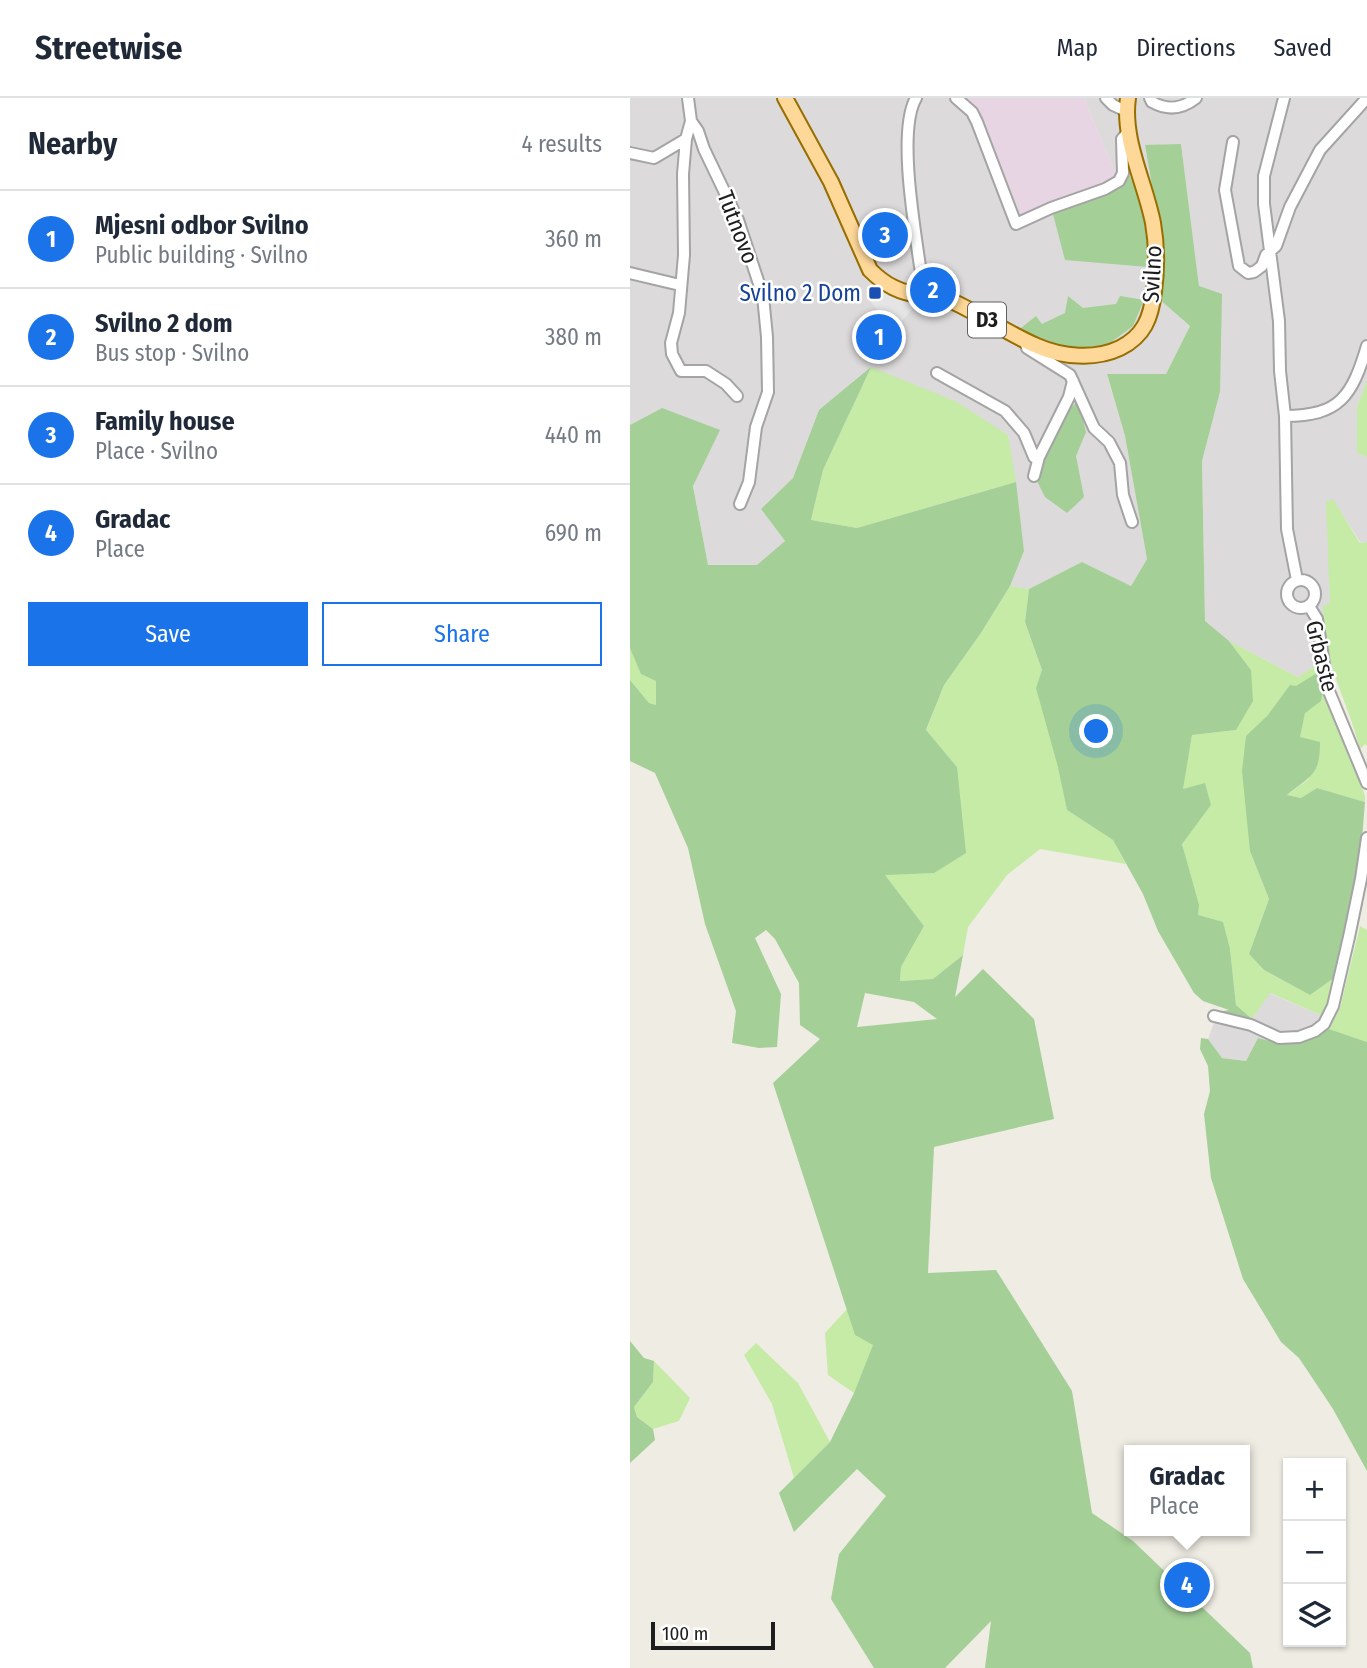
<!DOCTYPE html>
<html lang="en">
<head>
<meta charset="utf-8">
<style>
  :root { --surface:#fff; --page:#f6f6f7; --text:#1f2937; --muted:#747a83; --line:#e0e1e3; --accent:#1a73e8 }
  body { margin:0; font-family:"Fira Sans Condensed",sans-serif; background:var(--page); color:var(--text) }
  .controls { position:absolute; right:21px; bottom:21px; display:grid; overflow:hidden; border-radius:0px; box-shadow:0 2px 5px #0004 }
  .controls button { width:63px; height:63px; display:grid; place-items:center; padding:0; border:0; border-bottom:2px solid var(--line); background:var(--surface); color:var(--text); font:35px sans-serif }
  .scale { position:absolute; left:21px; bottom:18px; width:124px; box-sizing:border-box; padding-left:7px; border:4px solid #1d1d1d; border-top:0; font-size:19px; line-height:24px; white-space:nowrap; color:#1d1d1d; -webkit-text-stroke:5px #fff; paint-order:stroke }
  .you { position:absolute; left:467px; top:634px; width:24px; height:24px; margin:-18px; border:5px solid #fff; border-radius:50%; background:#1a73e8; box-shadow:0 0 0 10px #1a73e833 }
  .badge { display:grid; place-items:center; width:46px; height:46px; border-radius:50%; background:var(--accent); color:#fff; font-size:23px; font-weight:700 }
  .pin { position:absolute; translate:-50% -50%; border:4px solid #fff; box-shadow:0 2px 7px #0006 }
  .popup { position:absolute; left:494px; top:1347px; width:126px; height:91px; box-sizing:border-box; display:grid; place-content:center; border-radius:0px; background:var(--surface); filter:drop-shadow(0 2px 5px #0005); font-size:23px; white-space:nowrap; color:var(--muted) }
  .popup b { font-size:26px; color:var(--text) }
  .popup::after { content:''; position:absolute; left:50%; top:100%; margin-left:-14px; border:14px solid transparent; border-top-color:var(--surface) }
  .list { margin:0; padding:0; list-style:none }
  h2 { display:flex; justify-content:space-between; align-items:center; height:91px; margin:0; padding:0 28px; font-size:30px }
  h2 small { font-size:23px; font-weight:400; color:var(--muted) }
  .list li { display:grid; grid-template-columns:46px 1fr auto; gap:21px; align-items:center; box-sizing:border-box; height:98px; padding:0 28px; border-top:2px solid var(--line) }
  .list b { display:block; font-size:26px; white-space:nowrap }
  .list p { margin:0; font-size:23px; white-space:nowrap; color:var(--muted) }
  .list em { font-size:23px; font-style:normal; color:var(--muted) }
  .actions { display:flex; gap:14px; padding:21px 28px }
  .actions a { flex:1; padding:16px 0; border:2px solid var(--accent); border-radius:0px; text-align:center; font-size:24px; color:var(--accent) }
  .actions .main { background:var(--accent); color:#fff }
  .icon { flex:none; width:38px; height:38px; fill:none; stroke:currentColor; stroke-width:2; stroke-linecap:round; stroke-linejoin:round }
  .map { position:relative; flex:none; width:737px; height:1570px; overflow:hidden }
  header { display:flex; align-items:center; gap:42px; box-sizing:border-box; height:98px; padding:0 35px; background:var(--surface); border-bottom:2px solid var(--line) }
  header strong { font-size:33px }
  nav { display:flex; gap:38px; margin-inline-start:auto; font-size:24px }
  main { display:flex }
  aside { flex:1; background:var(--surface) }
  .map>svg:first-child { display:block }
</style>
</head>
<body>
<header>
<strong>Streetwise</strong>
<nav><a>Map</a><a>Directions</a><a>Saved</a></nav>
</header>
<main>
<aside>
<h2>Nearby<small>4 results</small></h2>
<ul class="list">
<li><span class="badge">1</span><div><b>Mjesni odbor Svilno</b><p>Public building · Svilno</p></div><em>360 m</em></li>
<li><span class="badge">2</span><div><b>Svilno 2 dom</b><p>Bus stop · Svilno</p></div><em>380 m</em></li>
<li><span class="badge">3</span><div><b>Family house</b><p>Place · Svilno</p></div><em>440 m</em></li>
<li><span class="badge">4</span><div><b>Gradac</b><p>Place</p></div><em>690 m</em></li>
</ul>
<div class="actions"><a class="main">Save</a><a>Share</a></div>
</aside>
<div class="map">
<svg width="737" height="1570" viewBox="0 0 737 1570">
  <rect width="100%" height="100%" fill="#efece3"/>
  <!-- residential -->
  <path fill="#dcdada" d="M 0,0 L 336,0 L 347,16 L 372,73 L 486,77 L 454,0 L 737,0 L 737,283 L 727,309 L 727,354 L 737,359 L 737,444 L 731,445 L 703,402 L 698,560 L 668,579 L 599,543 L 575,524 L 572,363 L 590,294 L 569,188 L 551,46 L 515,48 L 533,154 L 529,201 L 560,228 L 536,276 L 477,277 L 495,338 L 517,461 L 501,488 L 452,464 L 399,491 L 380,488 L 394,453 L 378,337 L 189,312 L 163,380 L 131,411 L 155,443 L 128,467 L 78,468 L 63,387 L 32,310 L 0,327 Z
    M 639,895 L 693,918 L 682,941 L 652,947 L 628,940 L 616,963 L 592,960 L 578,941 L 588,914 L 622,921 Z"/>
  <!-- industrial -->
  <path fill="#e8d5e3" d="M 336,0 L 454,0 L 486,77 L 480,83 L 393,119 L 347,16 Z"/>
  <!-- grass -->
  <path fill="#c5eba7" d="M 241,269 L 327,304 L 378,337 L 386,384 L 227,430 L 181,422 L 193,372 Z
    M 737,283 L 737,359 L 727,355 L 727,309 Z
    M 703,401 L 730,445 L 737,444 L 737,648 L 735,646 L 730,651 C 717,600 692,564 693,508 L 700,505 L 696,404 Z
    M 380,488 L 399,491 L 395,524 L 412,572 L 437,712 L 483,742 L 496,766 L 410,751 L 377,777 L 338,829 L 333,857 L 303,881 L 270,883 L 271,869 L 294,828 L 254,776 L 304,775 L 327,669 L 296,633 L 314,587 L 351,535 Z
    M 599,543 L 668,579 L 688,566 C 700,611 720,654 735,698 L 735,704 L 687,690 L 671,700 L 657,697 L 679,681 L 670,639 L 674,615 L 638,617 L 617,638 L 620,753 L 639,801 L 619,856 L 634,872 L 680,897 L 704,880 L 698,908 L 693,918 L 640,895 L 622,921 L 606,907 L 600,851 L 567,817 L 552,745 L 581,707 L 552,692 L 562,637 L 606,632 L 621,572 Z
    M 0,550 L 26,582 L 26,607 L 19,605 L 0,582 Z
    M 730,828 L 737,832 L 737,944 L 699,931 L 710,910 Z
    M 217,1211 L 225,1237 L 244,1247 L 224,1295 L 198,1277 L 195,1235 Z
    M 126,1245 L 168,1285 L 200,1344 L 164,1380 L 142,1306 L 114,1257 Z
    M 24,1263 L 60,1300 L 49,1323 L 23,1331 L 7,1319 L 4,1309 L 23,1284 Z"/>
  <!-- forest -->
  <path fill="#a4cf97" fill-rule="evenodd" d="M 551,46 L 569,188 L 592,196 L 590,294 L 572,363 L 575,523 L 599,543 L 621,572 L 623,603 L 606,632 L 562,637 L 553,691 L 575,685 L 581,707 L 552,746 L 569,807 L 568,817 L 593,824 L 600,851 L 606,907 L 622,921 L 588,914 L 599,912 L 573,903 L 564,895 L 528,833 L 513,796 L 483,742 L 437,712 L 428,669 L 406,590 L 412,572 L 395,524 L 399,491 L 452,464 L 501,488 L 517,461 L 495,338 L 477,276 L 536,276 L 560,228 L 529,201 L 533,154 L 515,47 Z
    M 498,74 C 512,103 518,138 518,169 L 435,162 L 423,116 L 484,93 L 494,85 Z
    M 438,198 L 453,210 L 486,206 L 490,198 L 514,202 L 503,228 L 476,248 L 439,250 L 401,237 L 391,230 L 406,218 L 412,226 L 435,215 Z
    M 241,269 L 193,372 L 181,422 L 227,430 L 386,384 L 394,453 L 380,488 L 351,535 L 314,587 L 296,632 L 327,669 L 336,755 L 304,775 L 255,777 L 294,828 L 271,869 L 270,883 L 303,881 L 333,857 L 325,899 L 353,871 L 404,921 L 424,1021 L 304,1049 L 298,1175 L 366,1172 L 442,1293 L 462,1415 L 503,1443 L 620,1555 L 623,1570 L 355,1570 L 361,1523 L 315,1570 L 244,1570 L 201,1501 L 209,1456 L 256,1398 L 227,1371 L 164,1434 L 149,1395 L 200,1344 L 224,1295 L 243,1247 L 225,1237 L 143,985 L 190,941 L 170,927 L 169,885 L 145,841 L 136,832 L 125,840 L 151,896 L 147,949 L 129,950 L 102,945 L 106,913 L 75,826 L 58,750 L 25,675 L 0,663 L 0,582 L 19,605 L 26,607 L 26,583 L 11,576 L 0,550 L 0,327 L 32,310 L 90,332 L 63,388 L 78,467 L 127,467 L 155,443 L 131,411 L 163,380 L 189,312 ZM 235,895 L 284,904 L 307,921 L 227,929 Z
    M 448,303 L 456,334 L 446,358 L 454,399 L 437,415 L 415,399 L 407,383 C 416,356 425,322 448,303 Z
    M 687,575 L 693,593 L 691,603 L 675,615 L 670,639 L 690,644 C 690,678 681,677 657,697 L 671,700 L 687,690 L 735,704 L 730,766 L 704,880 L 680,897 L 634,872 L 619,856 L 639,801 L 620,753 L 612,673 L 616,638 L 638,617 L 660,587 L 666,588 Z
    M 699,931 L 737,944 L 737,1373 L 703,1311 L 669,1260 L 651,1244 L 613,1181 L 581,1080 L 574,1016 L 580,993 L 578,968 L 570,951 L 571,940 L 578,941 L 592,960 L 616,963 L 628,940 C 656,948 673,946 699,931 Z
    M 0,1243 L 14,1260 L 24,1263 L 23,1284 L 4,1309 L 7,1319 L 23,1331 L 25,1342 L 0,1365 Z"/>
  <!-- parking -->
  <path fill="#e5e5e5" d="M 252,192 L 282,204 L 285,208 L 268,228 L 251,217 L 239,201 Z"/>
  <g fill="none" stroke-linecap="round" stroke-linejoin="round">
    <!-- minor casing -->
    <g stroke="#a4a4a4" stroke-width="14">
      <path id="minor" d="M 58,0 L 61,23 L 68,33 L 74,51 L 108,122 L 133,198 L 137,239 L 138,294 L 126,329 L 119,384 L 110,406
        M 286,0 C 265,36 289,153 294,197
        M 326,0 L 342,14 L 347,24 L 386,126 L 421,110 L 475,91 L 489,83 L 493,75 L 492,41 L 498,34
        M 476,0 L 483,7 L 496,13
        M 520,0 L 522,4 C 538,13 552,11 566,0
        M 654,0 L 634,78 L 634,106 L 649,223 L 650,273 L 655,318 L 657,431 L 667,482
        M 61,23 L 56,41 L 53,76 L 54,157 L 49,215 L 41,245 L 42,256 L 51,273 L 76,273 L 96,286 L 107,298
        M 603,44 L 595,92 L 609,168 L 618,175 L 624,174 L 632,168 L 636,157 L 646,148 L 660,109 L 690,52 L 737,0
        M 0,55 L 24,60 L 56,41
        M 0,175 L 50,187
        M 396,246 L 397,250 L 440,277 L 464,330 L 479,344 L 490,365 L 493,397 L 502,424
        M 307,275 L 375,313 L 394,335 L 404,359 L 409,359 L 439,299 L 443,283
        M 655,318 C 710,318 722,298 737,248
        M 404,378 L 409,359
        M657 496a14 14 0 1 1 28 0a14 14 0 1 1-28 0Z
        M 679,508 L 687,521 L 698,591 L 737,685
        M 584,918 L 621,927 L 649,940 L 669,939 L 685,933 L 694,926 L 703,908 L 719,839 L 731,781 L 737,740"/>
    </g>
    <!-- major casing -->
    <g stroke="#976d00" stroke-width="18">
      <path id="major" d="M 155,0 L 201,84 L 240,172 C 255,187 270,195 291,197 C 300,198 309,197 317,201 C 348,214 376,235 407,248 C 432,259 465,262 490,250 C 514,238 521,220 524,194 C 527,171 527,148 523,125 C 515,84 492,42 498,0"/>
    </g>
    <!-- minor -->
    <use href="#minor" stroke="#fff" stroke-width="10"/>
    <!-- major -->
    <use href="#major" stroke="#fed899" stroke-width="14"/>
  </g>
  <!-- markers -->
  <rect fill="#1a4fb4" stroke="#fff" stroke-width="2.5" x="238" y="188" width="14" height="14" rx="3.5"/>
  <g text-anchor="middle" stroke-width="5" stroke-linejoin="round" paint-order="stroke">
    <!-- shield labels -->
    <rect fill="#fff" stroke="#616161" stroke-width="2" x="338" y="204.5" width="38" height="35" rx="5"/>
    <g font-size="21" font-weight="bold" fill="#1d1d1d">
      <text x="357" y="229">D3</text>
    </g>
    <!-- street labels -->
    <g font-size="23" fill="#1d1d1d" stroke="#fff">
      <text transform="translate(108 129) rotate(69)" y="8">Tutnovo</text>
      <text transform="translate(522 176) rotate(-87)" y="8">Svilno</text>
      <text transform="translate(692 558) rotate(76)" y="8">Grbaste</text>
    </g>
    <!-- transit labels -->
    <g font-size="23" fill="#164399" stroke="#fff" text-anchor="end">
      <text x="231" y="203">Svilno 2 Dom</text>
    </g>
  </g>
</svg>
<div class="controls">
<button>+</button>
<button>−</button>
<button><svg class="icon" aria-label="layers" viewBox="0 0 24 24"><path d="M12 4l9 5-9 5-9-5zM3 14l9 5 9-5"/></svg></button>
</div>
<div class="scale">100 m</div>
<div class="you"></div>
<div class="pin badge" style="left:249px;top:239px">1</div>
<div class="pin badge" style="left:303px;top:192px">2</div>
<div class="pin badge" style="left:255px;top:137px">3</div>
<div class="pin badge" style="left:557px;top:1487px">4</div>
<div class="popup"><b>Gradac</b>Place</div>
</div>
</main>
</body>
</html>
